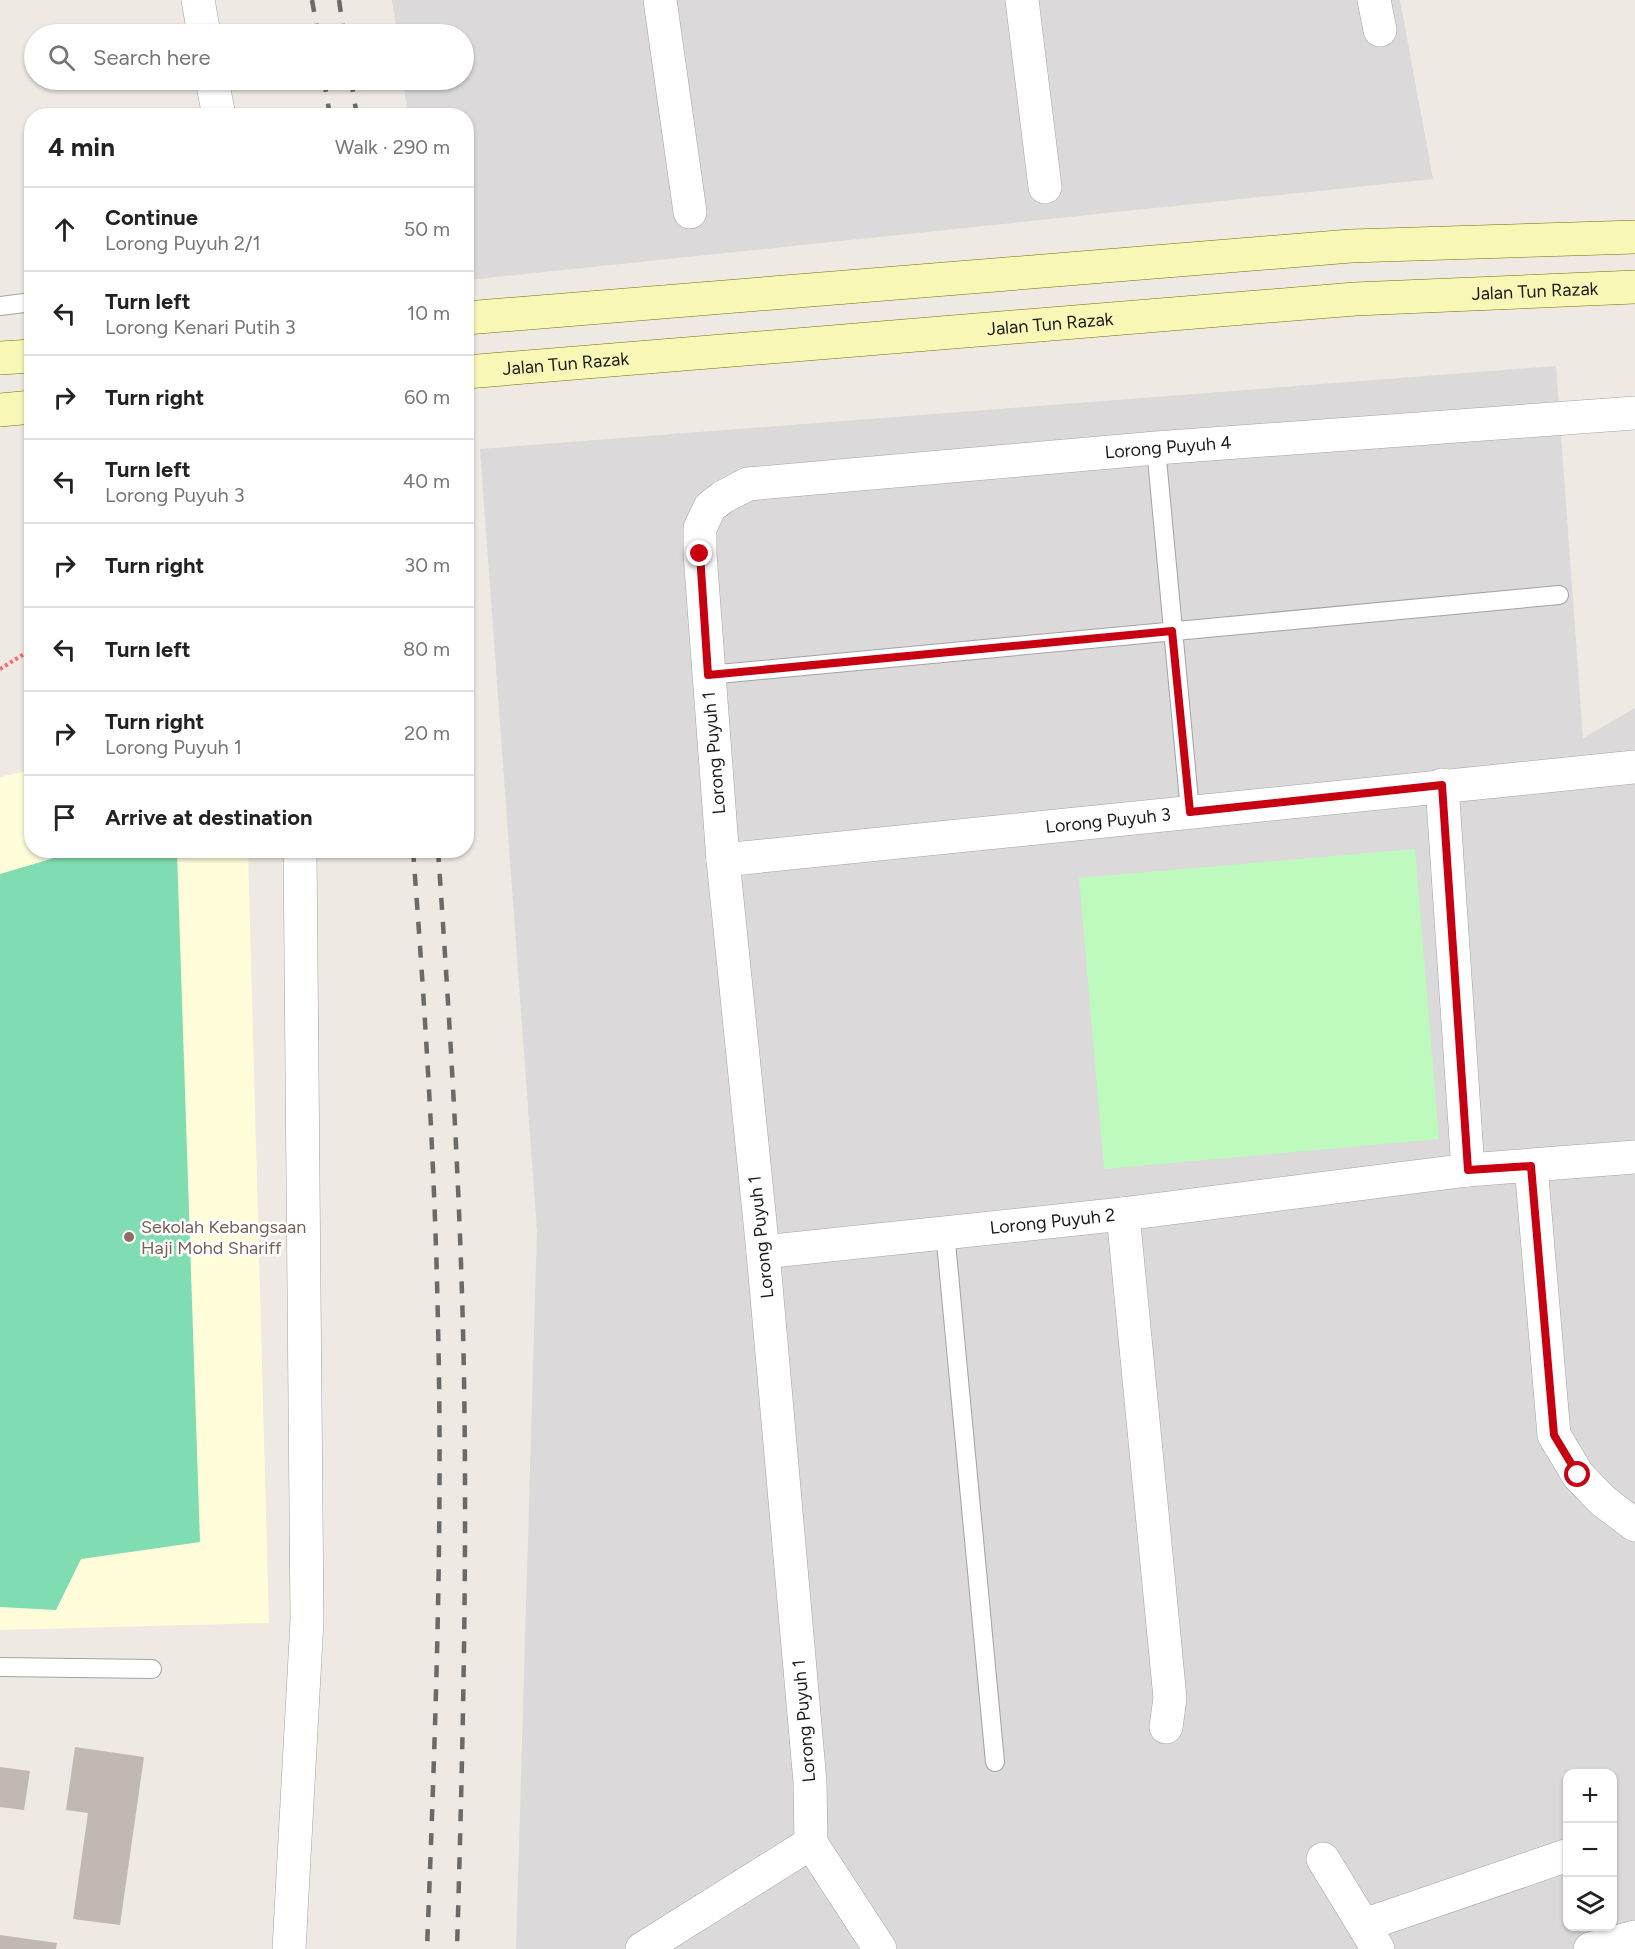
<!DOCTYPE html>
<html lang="en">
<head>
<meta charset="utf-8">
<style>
  :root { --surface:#fff; --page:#f2f2f2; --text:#222; --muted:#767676; --line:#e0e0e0 }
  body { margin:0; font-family:Figtree,sans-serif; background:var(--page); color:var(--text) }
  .controls { position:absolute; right:18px; bottom:18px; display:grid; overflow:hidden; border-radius:12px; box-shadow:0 2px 4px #0004 }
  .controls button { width:54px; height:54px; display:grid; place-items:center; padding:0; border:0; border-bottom:2px solid var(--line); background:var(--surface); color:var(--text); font:30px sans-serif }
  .stop { position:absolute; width:18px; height:18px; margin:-14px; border:4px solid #c80112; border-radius:50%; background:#fff }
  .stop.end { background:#c80112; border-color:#fff; box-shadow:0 2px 6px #0008 }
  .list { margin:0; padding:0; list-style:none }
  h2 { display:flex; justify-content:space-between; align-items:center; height:78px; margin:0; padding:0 24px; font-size:26px }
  h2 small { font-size:20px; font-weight:400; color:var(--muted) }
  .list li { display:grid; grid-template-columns:39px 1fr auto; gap:18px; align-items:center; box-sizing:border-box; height:84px; padding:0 24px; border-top:2px solid var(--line) }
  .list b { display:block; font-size:22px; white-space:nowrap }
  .list p { margin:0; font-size:20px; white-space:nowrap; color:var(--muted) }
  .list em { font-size:20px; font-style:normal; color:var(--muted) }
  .icon { flex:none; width:33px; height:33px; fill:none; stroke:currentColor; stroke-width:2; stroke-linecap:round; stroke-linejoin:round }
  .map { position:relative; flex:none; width:1635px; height:1949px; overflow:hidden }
  .search { position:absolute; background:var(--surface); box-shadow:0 2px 4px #0004; left:24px; top:24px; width:450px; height:66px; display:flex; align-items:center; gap:15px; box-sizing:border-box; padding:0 21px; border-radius:33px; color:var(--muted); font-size:22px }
  .panel { position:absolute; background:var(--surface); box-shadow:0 2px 4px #0004; left:24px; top:108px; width:450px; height:750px; border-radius:24px }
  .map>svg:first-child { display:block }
</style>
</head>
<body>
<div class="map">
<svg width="1635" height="1949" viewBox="0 0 1635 1949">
  <rect width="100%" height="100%" fill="#eee9e2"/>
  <!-- residential -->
  <path fill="#dbd9d9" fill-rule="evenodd" d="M 392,0 L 1400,0 L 1433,179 L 467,280 L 466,116 L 408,115 L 403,80 L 464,80 L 464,34 L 397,34 Z
    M 1556,366 L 1583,738 L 1635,708 L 1635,1949 L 516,1949 L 537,1231 L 480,449 ZM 1568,1774 L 1612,1774 L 1612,1926 L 1568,1926 Z"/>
  <!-- education -->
  <path fill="#fffcda" d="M 31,770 L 32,850 L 248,851 L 269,1623 L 0,1630 L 0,777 Z"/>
  <!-- park -->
  <path fill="#bef9be" d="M 1415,849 L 1439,1139 L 1104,1169 L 1079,878 Z"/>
  <!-- pitch -->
  <path fill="#80ddb1" d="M 81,850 L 177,851 L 200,1542 L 81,1559 L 56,1610 L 0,1607 L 0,874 Z"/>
  <!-- building -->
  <path fill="#c2b8b2" d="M 75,1747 L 144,1757 L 120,1925 L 73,1919 L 88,1813 L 66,1810 Z
    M 0,1767 L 30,1771 L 24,1810 L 0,1807 Z
    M 0,1935 L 57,1943 L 56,1949 L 0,1949 Z"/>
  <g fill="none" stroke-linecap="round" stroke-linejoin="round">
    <!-- lane casing -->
    <g stroke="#a3a3a3" stroke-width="20">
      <path id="lane" d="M 0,306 L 32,302
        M 1156,448 L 1190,811
        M 708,675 L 1559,595
        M 945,1232 L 995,1762
        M 0,1667 L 152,1669"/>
    </g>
    <!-- street casing -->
    <g stroke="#a3a3a3" stroke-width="34">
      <g id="street">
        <path d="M 198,0 L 204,34"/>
        <path d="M 660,0 L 690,212"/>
        <path d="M 1022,0 L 1045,187"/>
        <path d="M 1374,0 L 1380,30"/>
        <path d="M 212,80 L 219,116"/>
        <path d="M 1442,785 L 1468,1170"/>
        <path id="s1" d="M 723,860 L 1635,767"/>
        <path d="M 1531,1166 L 1554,1435 L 1578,1475 L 1603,1501 L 1635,1525"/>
        <path d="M 1123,1214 L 1170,1698 L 1166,1727"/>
        <path id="s2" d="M 763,1252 L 1123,1214 L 1468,1170 L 1635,1157"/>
        <path d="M 1323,1859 L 1378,1949"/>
        <path d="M 1364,1925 L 1568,1855"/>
        <path d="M 289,1949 L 307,1620 L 300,850"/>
        <path d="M 642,1949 L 811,1843"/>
        <path id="s3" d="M 880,1949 L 811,1843 L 810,1782 L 763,1252 L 723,860 L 700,554 L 700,528 L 710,507 L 723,497 L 748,484 L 1156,448 L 1635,413"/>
        <path d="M 1590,1949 L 1635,1937"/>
      </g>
    </g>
    <!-- secondary casing -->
    <g stroke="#6f7205" stroke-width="34">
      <g id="secondary">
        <path d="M 466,318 L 1351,246 L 1635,237"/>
        <path d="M 0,358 L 32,356"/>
        <path id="s4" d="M 466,372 L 1355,299 L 1635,287"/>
        <path d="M 0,410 L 32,407"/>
      </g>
    </g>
    <!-- path -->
    <path stroke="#f96b68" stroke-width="4" stroke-dasharray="3 3" stroke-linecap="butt" d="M 0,669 L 32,649"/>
    <!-- lane -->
    <use href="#lane" stroke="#fff" stroke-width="18"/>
    <!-- street -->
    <use href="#street" stroke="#fff" stroke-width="33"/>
    <!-- secondary -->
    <use href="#secondary" stroke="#f9f7b5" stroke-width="33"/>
    <!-- rail -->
    <path stroke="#6a6a6a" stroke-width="4.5" stroke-dasharray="12 12" stroke-linecap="butt" d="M 312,0 L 318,34
      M 339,0 L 344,34
      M 324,80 L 330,116
      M 351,80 L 357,116
      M 413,850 C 425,1008 435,1167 438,1325 C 443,1533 435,1741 427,1949
      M 438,850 C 449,1010 459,1170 463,1330 C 468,1537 463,1743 457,1949"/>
  </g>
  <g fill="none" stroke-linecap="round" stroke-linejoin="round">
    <!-- route -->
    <path stroke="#c80112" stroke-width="8" d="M 700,554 L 708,675 L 1172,631 L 1190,812 L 1442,785 L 1468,1170 L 1531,1166 L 1554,1435 L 1578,1475"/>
  </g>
  <!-- markers -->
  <circle fill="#8d6e63" stroke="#fff" stroke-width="2" cx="129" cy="1237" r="6"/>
  <g text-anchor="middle" stroke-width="5" stroke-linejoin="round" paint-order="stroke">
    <!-- street labels -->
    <g font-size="18" fill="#1c1c1c" stroke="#fff">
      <text dy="6" stroke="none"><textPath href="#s4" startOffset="1072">Jalan Tun Razak</textPath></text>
      <text dy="6" stroke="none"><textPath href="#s4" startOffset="586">Jalan Tun Razak</textPath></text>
      <text dy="6" stroke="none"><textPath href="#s4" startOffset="100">Jalan Tun Razak</textPath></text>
      <text dy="6" stroke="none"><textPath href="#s3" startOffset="1936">Lorong Puyuh 4</textPath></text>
      <text transform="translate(714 753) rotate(-95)" y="6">Lorong Puyuh 1</text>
      <text dy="6" stroke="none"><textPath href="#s1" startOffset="387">Lorong Puyuh 3</textPath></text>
      <text dy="6" stroke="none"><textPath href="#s2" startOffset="291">Lorong Puyuh 2</textPath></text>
      <text transform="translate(761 1237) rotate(-96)" y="6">Lorong Puyuh 1</text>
      <text transform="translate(804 1721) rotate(-95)" y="6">Lorong Puyuh 1</text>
    </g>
    <!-- education labels -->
    <g font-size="18" fill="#785e54" stroke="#fff" text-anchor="start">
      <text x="141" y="1233">Sekolah Kebangsaan<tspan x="141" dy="21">Haji Mohd Shariff</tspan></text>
    </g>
  </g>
</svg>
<div class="controls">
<button>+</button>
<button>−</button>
<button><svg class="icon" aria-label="layers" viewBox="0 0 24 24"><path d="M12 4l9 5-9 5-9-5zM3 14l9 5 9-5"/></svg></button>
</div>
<div class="stop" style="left:1578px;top:1475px"></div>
<div class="stop end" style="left:700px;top:554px"></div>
<div class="search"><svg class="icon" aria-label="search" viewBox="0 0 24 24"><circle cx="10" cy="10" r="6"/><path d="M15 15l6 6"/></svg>Search here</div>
<section class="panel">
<h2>4 min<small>Walk · 290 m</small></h2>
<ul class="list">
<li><svg class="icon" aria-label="ahead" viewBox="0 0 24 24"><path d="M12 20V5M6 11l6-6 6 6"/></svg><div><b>Continue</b><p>Lorong Puyuh 2/1</p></div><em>50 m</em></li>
<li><svg class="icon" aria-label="left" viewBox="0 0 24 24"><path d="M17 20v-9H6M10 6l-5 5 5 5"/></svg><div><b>Turn left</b><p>Lorong Kenari Putih 3</p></div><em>10 m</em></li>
<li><svg class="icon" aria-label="right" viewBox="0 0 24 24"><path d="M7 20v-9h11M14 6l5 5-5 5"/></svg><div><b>Turn right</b></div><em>60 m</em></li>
<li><svg class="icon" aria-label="left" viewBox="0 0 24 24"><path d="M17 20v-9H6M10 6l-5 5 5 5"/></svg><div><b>Turn left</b><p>Lorong Puyuh 3</p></div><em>40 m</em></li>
<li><svg class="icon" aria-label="right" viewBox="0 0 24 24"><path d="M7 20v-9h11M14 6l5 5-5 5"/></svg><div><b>Turn right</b></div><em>30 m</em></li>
<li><svg class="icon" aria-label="left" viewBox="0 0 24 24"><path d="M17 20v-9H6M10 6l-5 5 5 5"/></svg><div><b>Turn left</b></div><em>80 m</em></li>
<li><svg class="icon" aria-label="right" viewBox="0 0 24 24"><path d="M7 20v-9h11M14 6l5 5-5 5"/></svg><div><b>Turn right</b><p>Lorong Puyuh 1</p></div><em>20 m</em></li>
<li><svg class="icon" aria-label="arrive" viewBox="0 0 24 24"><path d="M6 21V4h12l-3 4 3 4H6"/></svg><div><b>Arrive at destination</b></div></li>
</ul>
</section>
</div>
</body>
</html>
